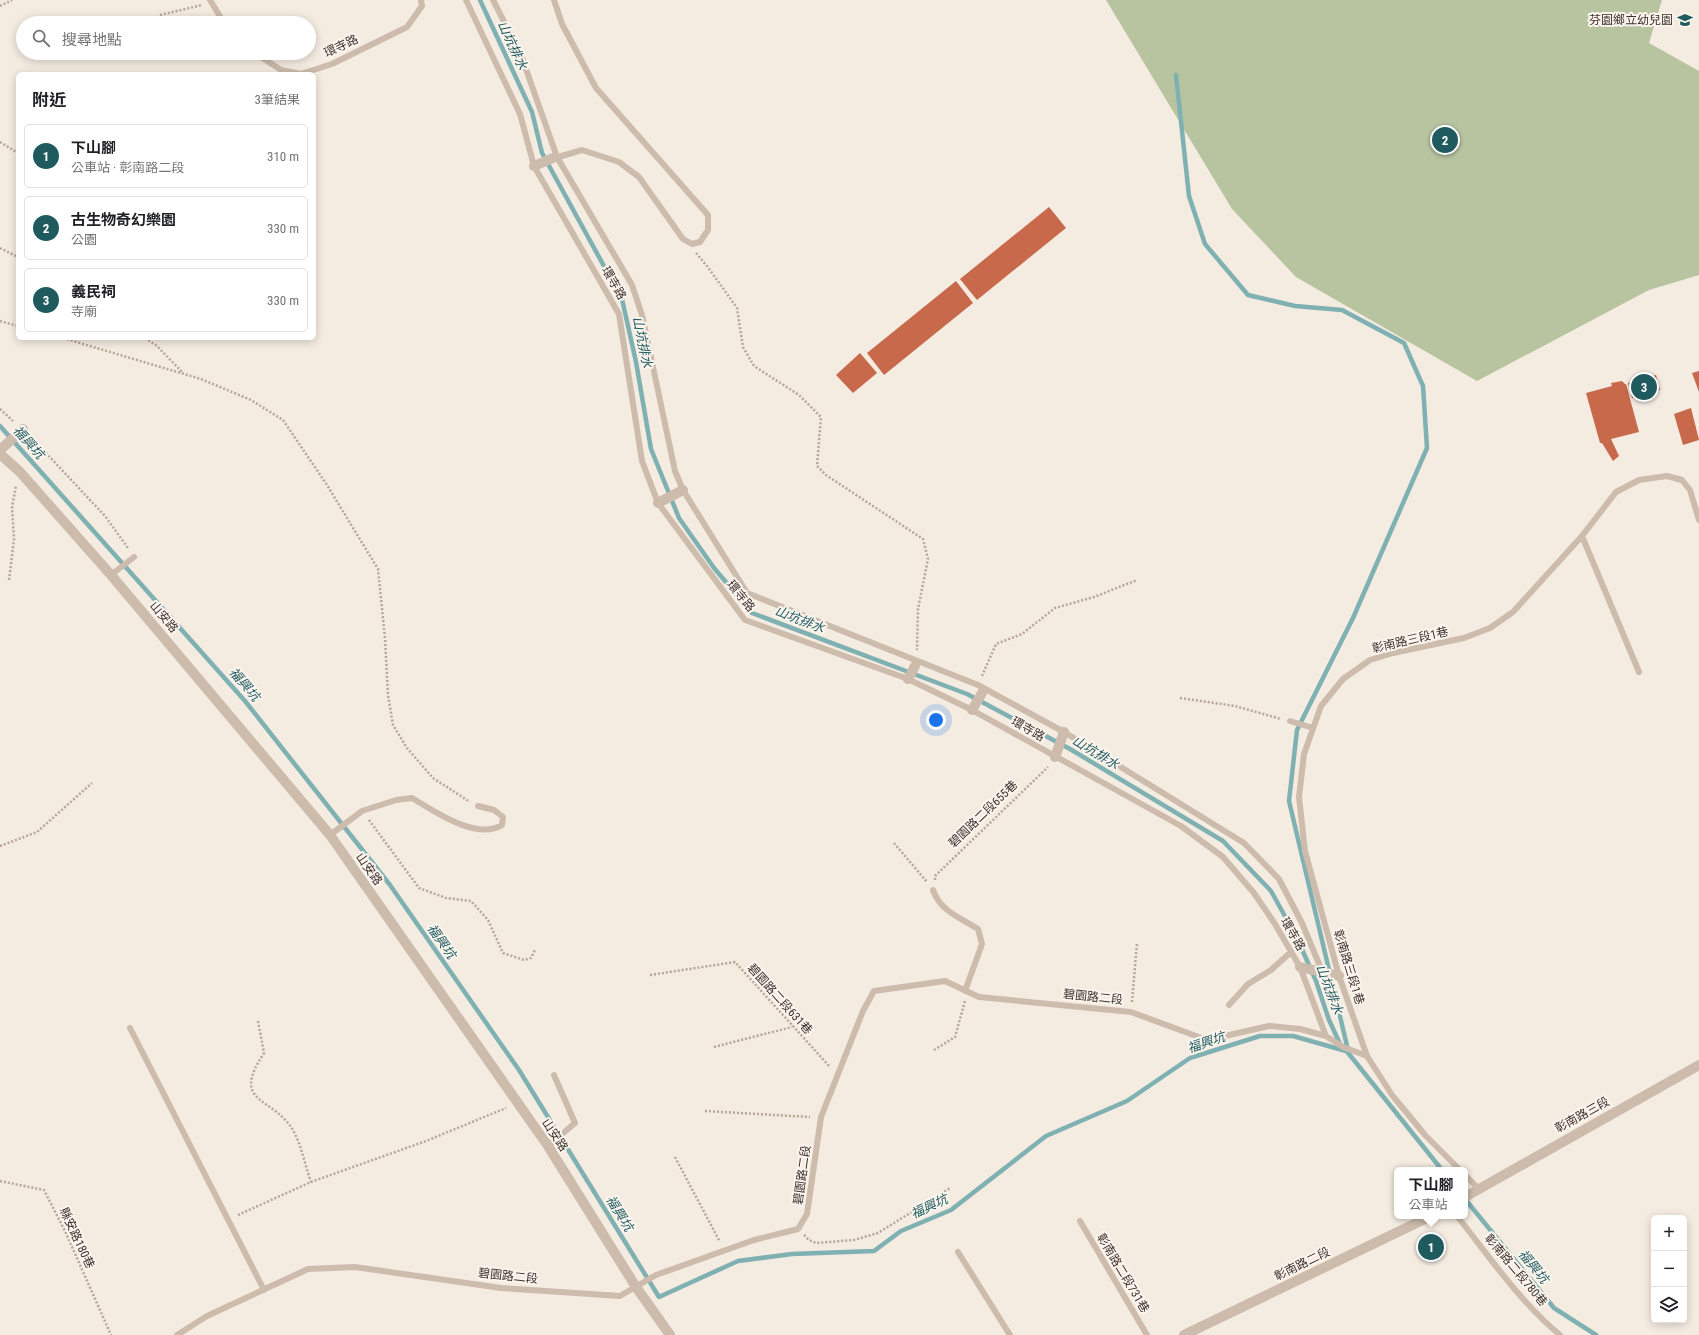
<!DOCTYPE html>
<html lang="zh-TW">
<head>
<meta charset="utf-8">
<style>
  :root { --surface:#fff; --page:#f2f2f2; --text:#202124; --muted:#757577; --line:#e0e0e0; --accent:#1f5a5e }
  body { margin:0; font-family:"Roboto Condensed","Noto Sans TC",sans-serif; background:var(--page); color:var(--text) }
  .controls { position:absolute; right:12px; bottom:12px; display:grid; overflow:hidden; border-radius:6px; box-shadow:0 2px 10px #0003 }
  .controls button { width:36px; height:36px; display:grid; place-items:center; padding:0; border:0; border-bottom:1px solid var(--line); background:var(--surface); color:var(--text); font:20px sans-serif }
  .you { position:absolute; left:936px; top:720px; width:14px; height:14px; margin:-10px; border:3px solid #fff; border-radius:50%; background:#1a73e8; box-shadow:0 0 0 6px #1a73e833 }
  .badge { display:grid; place-items:center; width:26px; height:26px; border-radius:50%; background:var(--accent); color:#fff; font-size:13px; font-weight:700 }
  .pin { position:absolute; translate:-50% -50%; border:2px solid #fff; box-shadow:0 1px 4px #0006 }
  .popup { position:absolute; left:1394px; top:1167px; width:74px; height:52px; box-sizing:border-box; display:grid; place-content:center; border-radius:6px; background:var(--surface); filter:drop-shadow(0 1px 3px #0005); font-size:13px; white-space:nowrap; color:var(--muted) }
  .popup b { font-size:15px; color:var(--text) }
  .popup::after { content:''; position:absolute; left:50%; top:100%; margin-left:-8px; border:8px solid transparent; border-top-color:var(--surface) }
  .list { margin:0; padding:0; list-style:none }
  h2 { display:flex; justify-content:space-between; align-items:center; height:52px; margin:0; padding:0 16px; font-size:17px }
  h2 small { font-size:13px; font-weight:400; color:var(--muted) }
  .list li { display:grid; grid-template-columns:26px 1fr auto; gap:12px; align-items:center; box-sizing:border-box; height:64px; margin:0 8px 8px; padding:0 8px; border:1px solid var(--line); border-radius:6px }
  .list b { display:block; font-size:15px; white-space:nowrap }
  .list p { margin:0; font-size:13px; white-space:nowrap; color:var(--muted) }
  .list em { font-size:13px; font-style:normal; color:var(--muted) }
  .icon { flex:none; width:22px; height:22px; fill:none; stroke:currentColor; stroke-width:2; stroke-linecap:round; stroke-linejoin:round }
  .map { position:relative; flex:none; width:1699px; height:1335px; overflow:hidden }
  .search { position:absolute; background:var(--surface); box-shadow:0 2px 10px #0003; left:16px; top:16px; width:300px; height:44px; display:flex; align-items:center; gap:10px; box-sizing:border-box; padding:0 14px; border-radius:22px; color:var(--muted); font-size:15px }
  .panel { position:absolute; background:var(--surface); box-shadow:0 2px 10px #0003; left:16px; top:72px; width:300px; height:268px; border-radius:6px }
  .map>svg:first-child { display:block }
</style>
</head>
<body>
<div class="map">
<svg width="1699" height="1335" viewBox="0 0 1699 1335">
  <rect width="100%" height="100%" fill="#f4ebe1"/>
  <!-- green -->
  <path fill="#b8c4a0" d="M 1106,0 L 1662,0 L 1649,43 L 1699,71 L 1699,275 L 1649,290 L 1477,381 L 1296,277 L 1232,209 Z"/>
  <g fill="none" stroke-linecap="round" stroke-linejoin="round">
    <!-- stream -->
    <path stroke="#7fb0b2" stroke-width="4.5" d="M 480,0 L 532,112 L 542,153 L 622,299 L 636,362 L 651,449 L 679,518 L 714,568 L 752,613 L 967,694 L 1070,749 L 1223,841 L 1271,891 L 1297,938 L 1316,981 L 1329,1020 L 1340,1044
      M 1176,75 L 1189,196 L 1205,244 L 1248,295 L 1295,306 L 1342,310 L 1404,343 L 1423,386 L 1427,448 L 1353,618 L 1297,730 L 1289,801 L 1348,1050
      M 0,426 L 245,701 L 390,885 L 519,1070 L 659,1297 L 738,1261 L 792,1254 L 874,1251 L 901,1231 L 951,1210 L 1046,1136 L 1127,1101 L 1190,1058 L 1260,1036 L 1293,1036 L 1346,1051
      M 1345,1049 L 1442,1170
      M 1465,1199 L 1554,1308 L 1596,1335"/>
  </g>
  <!-- building -->
  <path fill="#c8694b" d="M 1049,207 L 1066,228 L 977,300 L 960,279 Z
    M 956,281 L 973,303 L 884,375 L 867,353 Z
    M 860,353 L 877,373 L 853,393 L 836,375 Z
    M 1699,371 L 1699,392 L 1692,373 Z
    M 1656,375 L 1660,390 L 1632,398 L 1628,383 Z
    M 1622,381 L 1625,384 L 1626,384 L 1639,432 L 1611,439 L 1619,456 L 1613,461 L 1602,443 L 1600,443 L 1586,393 L 1612,386 L 1611,383 Z
    M 1691,408 L 1699,440 L 1683,445 L 1674,414 Z"/>
  <g fill="none" stroke-linecap="round" stroke-linejoin="round">
    <!-- path -->
    <path stroke="#b9a596" stroke-width="2.5" stroke-dasharray="2 2" stroke-linecap="butt" d="M 0,6 L 12,0
      M 160,15 L 202,5
      M 0,142 L 18,153
      M 0,248 L 18,257
      M 696,253 L 707,266 L 737,308 L 743,347 L 754,366 L 799,395 L 821,417 L 817,466 L 826,475 L 923,539 L 928,559 L 918,609 L 917,650
      M 0,321 L 18,326
      M 63,338 L 201,379 L 251,400 L 283,420 L 327,485 L 378,569 L 385,638 L 388,695 L 393,725 L 407,748 L 433,778 L 470,802
      M 145,338 L 157,346 L 183,373
      M 0,409 L 13,421
      M 32,438 L 105,516 L 128,548
      M 9,580 L 14,539 L 12,507 L 16,486
      M 982,676 L 996,644 L 1022,634 L 1055,608 L 1094,597 L 1137,580
      M 1180,698 L 1235,706 L 1281,719
      M 369,820 L 419,888 L 446,898 L 471,901 L 488,920 L 503,953 L 524,960 L 531,958 L 535,950
      M 894,843 L 927,882
      M 0,846 L 37,832 L 92,783
      M 935,880 L 935,876 L 1048,767
      M 650,975 L 735,962 L 830,1067
      M 1132,1002 L 1137,943
      M 258,1021 L 264,1053 C 229,1106 274,1095 294,1132 C 302,1147 305,1166 311,1182
      M 714,1047 L 792,1027
      M 934,1050 L 955,1037 L 965,1001
      M 705,1111 L 810,1117
      M 675,1157 L 720,1242
      M 0,1181 L 44,1190 L 65,1231 L 111,1335
      M 238,1215 L 311,1182 L 426,1141 L 506,1108
      M 804,1235 L 809,1240 L 816,1243 L 854,1240 L 878,1233 L 950,1188"/>
    <!-- service -->
    <path stroke="#cdbbac" stroke-width="6" d="M 210,0 L 224,23
      M 466,0 L 520,114 L 534,166 L 619,314 L 642,461 L 658,503 L 745,620 L 908,679 L 972,710 L 1181,826 L 1223,857 L 1254,893 L 1275,924 L 1300,967 L 1326,1036
      M 493,0 L 521,55 L 557,157 L 632,285 L 642,315 L 675,471 L 683,490 L 747,593 L 978,685 L 1064,732 L 1244,843 L 1279,879 L 1302,923 L 1322,971
      M 554,0 L 562,24 L 596,88 L 708,215 L 708,230 L 700,242 L 692,244 L 683,239 L 639,177 L 619,162 L 582,150 L 555,158
      M 255,53 L 281,70 L 301,74 L 332,64 L 407,27 L 422,6 L 421,0
      M 1582,536 L 1639,672
      M 111,575 L 134,557
      M 1290,721 L 1313,728
      M 330,835 L 362,811 L 396,800 L 412,798 C 434,811 476,841 502,825 L 503,817 L 494,810 L 478,806
      M 933,890 C 940,911 961,918 978,929 L 982,944 L 965,991
      M 1229,1005 L 1248,984 L 1271,970 L 1291,952
      M 130,1028 L 264,1290
      M 548,1146 L 575,1123 L 554,1075
      M 1460,1170 L 1425,1135 L 1392,1095 L 1367,1056 L 1339,976 L 1305,851 L 1299,797 L 1304,754 L 1321,706 L 1343,679 L 1370,660 L 1393,653 L 1464,638 L 1490,628 L 1513,612 L 1582,536 L 1616,492 L 1639,480 L 1667,476 L 1682,480 L 1690,490 L 1699,520
      M 1465,1175 L 1479,1189
      M 1457,1216 C 1489,1256 1520,1302 1560,1335
      M 1080,1221 L 1147,1335
      M 958,1252 L 1010,1335
      M 177,1335 L 207,1316 L 308,1269 L 355,1267 L 501,1288 L 620,1296 L 656,1275 L 754,1240 L 798,1229 L 807,1214 L 821,1117 L 863,1011 L 874,991 L 945,981 L 979,997 L 1131,1012 L 1207,1040 L 1269,1026 L 1300,1029 L 1326,1036 L 1343,1047 L 1367,1056"/>
    <!-- minor -->
    <path stroke="#cdbbac" stroke-width="10" d="M 534,166 L 553,158
      M 0,450 L 23,429
      M 0,454 L 20,472 L 111,575 L 330,835 L 548,1146 L 636,1287 L 670,1335
      M 658,503 L 683,490
      M 908,679 L 915,666
      M 972,710 L 982,693
      M 1055,757 L 1064,732
      M 1300,967 L 1339,976"/>
    <!-- tertiary -->
    <path stroke="#cdbbac" stroke-width="10" d="M 1465,1197 L 1699,1065
      M 1184,1335 L 1431,1216"/>
  </g>
  <!-- icons -->
  <defs>
    <g id="school-bare" transform="scale(1.2)"><path d="M0-5L7-2L0 1L-7-2ZM-4 1L0 2.5L4 1V4Q0 6-4 4Z" fill="#1f5a5e" stroke="#fbf5ee" stroke-width="2.5" paint-order="stroke"/></g>
  </defs>
  <g fill-rule="evenodd">
    <use href="#school-bare" x="1685" y="20"/>
  </g>
  <g text-anchor="middle" stroke-width="4" stroke-linejoin="round" paint-order="stroke">
    <!-- poi labels -->
    <g font-size="12" fill="#3b302b" stroke="#fbf5ee" text-anchor="end">
      <text x="1673" y="24">芬園鄉立幼兒園</text>
    </g>
    <!-- street labels -->
    <g font-size="12" fill="#3b302b" stroke="#fbf5ee">
      <text transform="translate(341 46) rotate(-25)" y="4">環寺路</text>
      <text transform="translate(614 283) rotate(60)" y="4">環寺路</text>
      <text transform="translate(741 596) rotate(51)" y="4">環寺路</text>
      <text transform="translate(164 617) rotate(50)" y="4">山安路</text>
      <text transform="translate(1410 640) rotate(-13)" y="4">彰南路三段1巷</text>
      <text transform="translate(1028 729) rotate(30)" y="4">環寺路</text>
      <text transform="translate(983 814) rotate(-44)" y="4">碧園路二段655巷</text>
      <text transform="translate(369 869) rotate(55)" y="4">山安路</text>
      <text transform="translate(1293 934) rotate(60)" y="4">環寺路</text>
      <text transform="translate(1349 967) rotate(73)" y="4">彰南路三段1巷</text>
      <text transform="translate(1093 997) rotate(6)" y="4">碧園路二段</text>
      <text transform="translate(780 999) rotate(48)" y="4">碧園路二段631巷</text>
      <text transform="translate(1582 1115) rotate(-29)" y="4">彰南路三段</text>
      <text transform="translate(555 1135) rotate(56)" y="4">山安路</text>
      <text transform="translate(802 1175) rotate(-82)" y="4">碧園路二段</text>
      <text transform="translate(77 1238) rotate(65)" y="4">縣安路180巷</text>
      <text transform="translate(1302 1264) rotate(-26)" y="4">彰南路二段</text>
      <text transform="translate(1516 1270) rotate(50)" y="4">彰南路二段780巷</text>
      <text transform="translate(1123 1273) rotate(59)" y="4">彰南路二段731巷</text>
      <text transform="translate(508 1276) rotate(6)" y="4">碧園路二段</text>
    </g>
    <!-- water labels -->
    <g font-size="13" font-style="italic" fill="#1f5a5e" stroke="#fbf5ee">
      <text transform="translate(513 45) rotate(65)" y="5">山坑排水</text>
      <text transform="translate(643 342) rotate(78)" y="5">山坑排水</text>
      <text transform="translate(29 442) rotate(48)" y="5">福興坑</text>
      <text transform="translate(800 619) rotate(21)" y="5">山坑排水</text>
      <text transform="translate(245 684) rotate(49)" y="5">福興坑</text>
      <text transform="translate(1096 752) rotate(31)" y="5">山坑排水</text>
      <text transform="translate(442 941) rotate(55)" y="5">福興坑</text>
      <text transform="translate(1330 989) rotate(69)" y="5">山坑排水</text>
      <text transform="translate(1206 1042) rotate(-19)" y="5">福興坑</text>
      <text transform="translate(929 1206) rotate(-25)" y="5">福興坑</text>
      <text transform="translate(620 1213) rotate(58)" y="5">福興坑</text>
      <text transform="translate(1534 1266) rotate(51)" y="5">福興坑</text>
    </g>
  </g>
</svg>
<div class="controls">
<button>+</button>
<button>−</button>
<button><svg class="icon" aria-label="layers" viewBox="0 0 24 24"><path d="M12 4l9 5-9 5-9-5zM3 14l9 5 9-5"/></svg></button>
</div>
<div class="you"></div>
<div class="pin badge" style="left:1431px;top:1247px">1</div>
<div class="popup"><b>下山腳</b>公車站</div>
<div class="pin badge" style="left:1445px;top:140px">2</div>
<div class="pin badge" style="left:1644px;top:387px">3</div>
<div class="search"><svg class="icon" aria-label="search" viewBox="0 0 24 24"><circle cx="10" cy="10" r="6"/><path d="M15 15l6 6"/></svg>搜尋地點</div>
<section class="panel">
<h2>附近<small>3筆結果</small></h2>
<ul class="list">
<li><span class="badge">1</span><div><b>下山腳</b><p>公車站 · 彰南路二段</p></div><em>310 m</em></li>
<li><span class="badge">2</span><div><b>古生物奇幻樂園</b><p>公園</p></div><em>330 m</em></li>
<li><span class="badge">3</span><div><b>義民祠</b><p>寺廟</p></div><em>330 m</em></li>
</ul>
</section>
</div>
</body>
</html>
